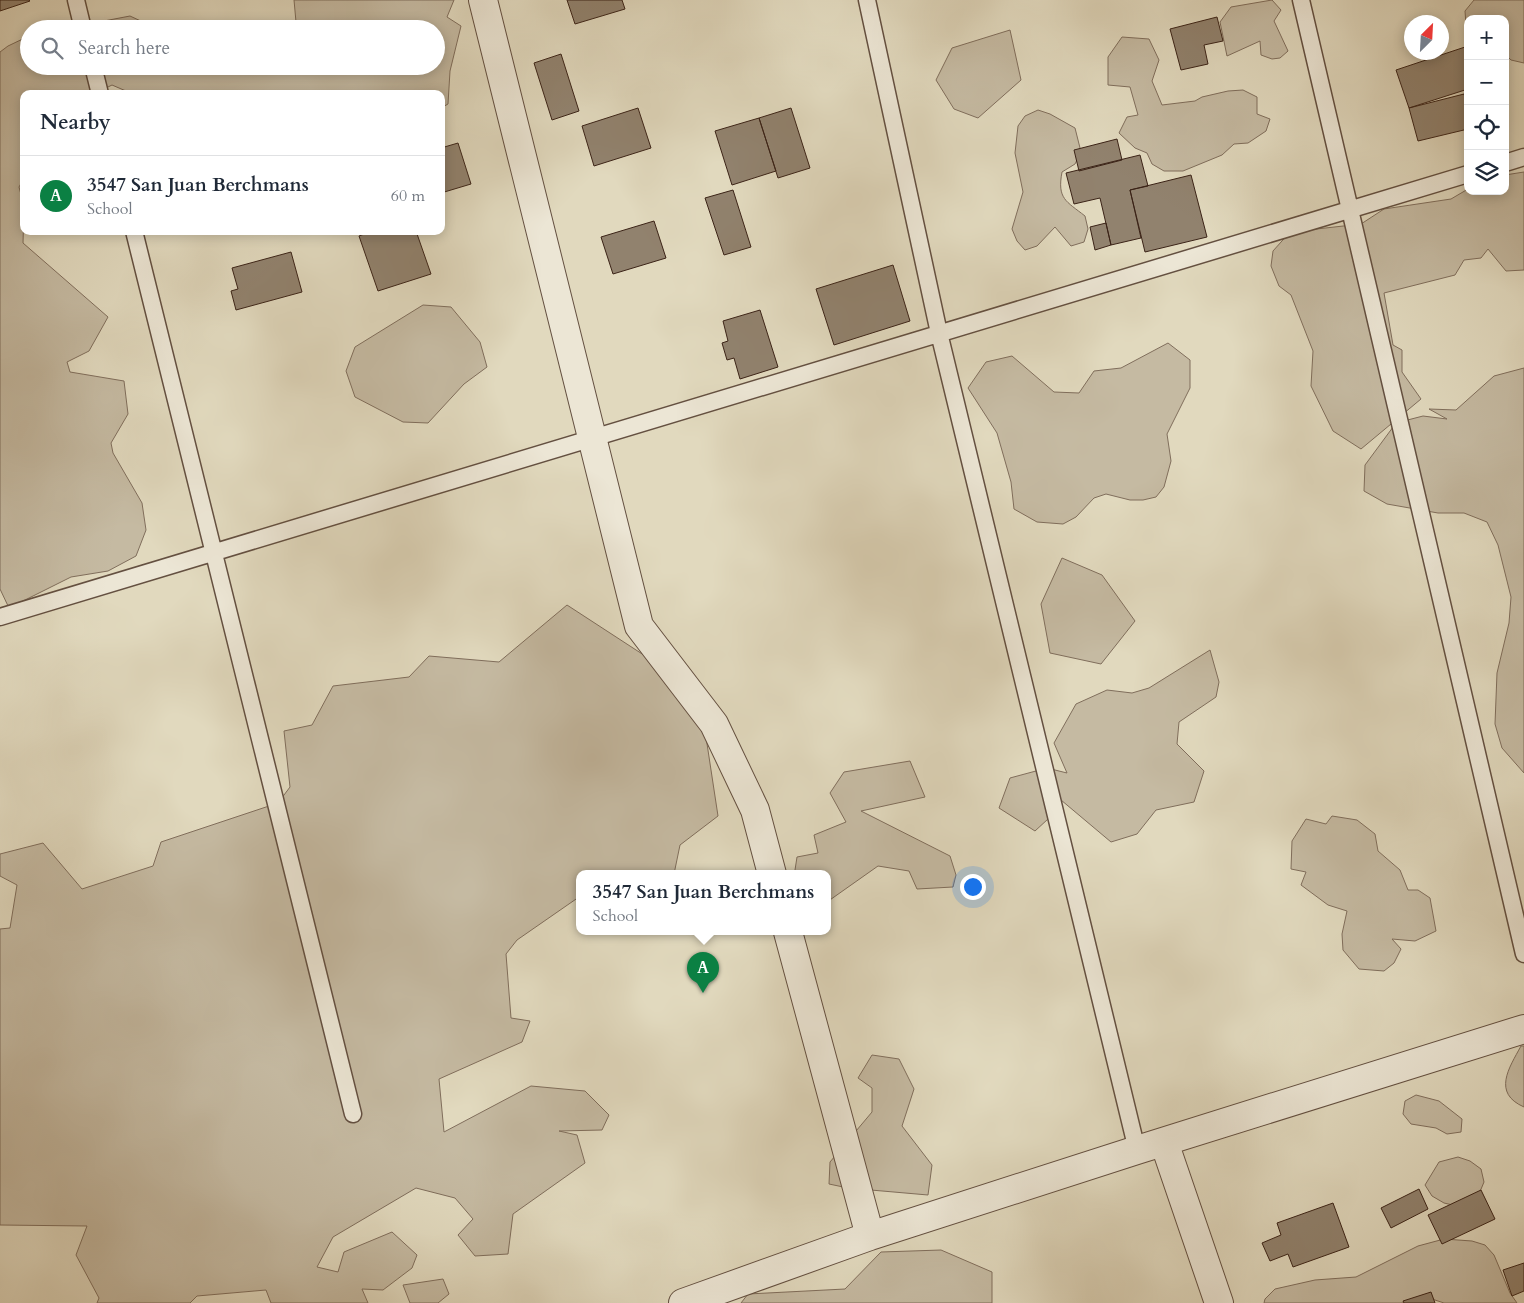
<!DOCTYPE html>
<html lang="en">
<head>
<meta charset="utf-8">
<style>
  :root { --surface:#fff; --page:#f2f2f3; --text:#1f2937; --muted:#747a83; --line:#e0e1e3; --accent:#0b8043 }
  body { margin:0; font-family:Cardo,serif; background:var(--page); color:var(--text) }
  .controls { position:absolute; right:15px; top:15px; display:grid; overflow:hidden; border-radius:10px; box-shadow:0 2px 12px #0003 }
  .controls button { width:45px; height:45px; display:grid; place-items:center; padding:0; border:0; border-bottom:1px solid var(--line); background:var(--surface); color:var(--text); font:25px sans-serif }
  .compass { position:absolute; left:1404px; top:15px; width:45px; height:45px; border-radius:50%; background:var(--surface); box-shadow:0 2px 12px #0003; rotate:24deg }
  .you { position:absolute; left:972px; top:886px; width:18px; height:18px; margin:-12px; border:4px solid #fff; border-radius:50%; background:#1a73e8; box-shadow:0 0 0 8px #1a73e833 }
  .badge { display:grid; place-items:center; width:32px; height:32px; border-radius:50%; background:var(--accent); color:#fff; font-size:16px; font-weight:700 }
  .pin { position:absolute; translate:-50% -41px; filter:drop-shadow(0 1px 2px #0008) }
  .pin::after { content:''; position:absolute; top:26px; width:18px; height:15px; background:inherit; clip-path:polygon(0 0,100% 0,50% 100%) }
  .popup { position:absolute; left:576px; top:870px; width:255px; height:65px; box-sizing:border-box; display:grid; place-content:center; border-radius:10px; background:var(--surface); filter:drop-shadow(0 1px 4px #0005); font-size:16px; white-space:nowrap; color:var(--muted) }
  .popup b { font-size:19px; color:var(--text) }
  .popup::after { content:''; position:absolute; left:50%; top:100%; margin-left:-10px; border:10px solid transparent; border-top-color:var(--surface) }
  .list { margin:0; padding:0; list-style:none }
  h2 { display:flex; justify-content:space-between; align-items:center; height:65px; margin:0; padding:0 20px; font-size:21px }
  h2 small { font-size:16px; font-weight:400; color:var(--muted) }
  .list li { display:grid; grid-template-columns:32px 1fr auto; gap:15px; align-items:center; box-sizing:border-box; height:80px; padding:0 20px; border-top:1px solid var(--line) }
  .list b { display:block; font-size:19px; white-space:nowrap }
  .list p { margin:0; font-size:16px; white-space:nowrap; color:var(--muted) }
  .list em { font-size:16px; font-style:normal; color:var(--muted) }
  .icon { flex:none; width:28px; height:28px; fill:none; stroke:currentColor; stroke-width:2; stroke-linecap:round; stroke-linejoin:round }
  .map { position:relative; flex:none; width:1524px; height:1303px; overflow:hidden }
  .search { position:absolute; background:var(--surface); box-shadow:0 2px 12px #0003; left:20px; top:20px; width:425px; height:55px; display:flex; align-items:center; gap:12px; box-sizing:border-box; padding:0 18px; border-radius:28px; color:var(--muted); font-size:19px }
  .panel { position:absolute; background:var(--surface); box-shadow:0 2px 12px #0003; left:20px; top:90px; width:425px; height:145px; border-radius:10px }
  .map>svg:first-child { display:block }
</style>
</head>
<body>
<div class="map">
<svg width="1524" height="1303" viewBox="0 0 1524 1303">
  <rect width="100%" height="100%" fill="#e1d9be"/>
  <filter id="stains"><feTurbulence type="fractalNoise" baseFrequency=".004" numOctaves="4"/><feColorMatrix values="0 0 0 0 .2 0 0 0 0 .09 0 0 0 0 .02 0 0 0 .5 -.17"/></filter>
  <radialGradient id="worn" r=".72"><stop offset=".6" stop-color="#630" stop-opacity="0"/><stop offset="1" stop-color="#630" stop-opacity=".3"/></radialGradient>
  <!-- green -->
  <path fill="#c5baa2" stroke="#806e5c" d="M 294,0 L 454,0 L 447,17 L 461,26 L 450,71 L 448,104 L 441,108 L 441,94 L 133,94 L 112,85 L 94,94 L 24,94 L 24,178 L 19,187 L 24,206 L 23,243 L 108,317 L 89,351 L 67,362 L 70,372 L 124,381 L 128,414 L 111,443 L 113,453 L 142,503 L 146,530 L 136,556 L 108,571 L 71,577 L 9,608 L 0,589 L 0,52 L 8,46 L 29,36 L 29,66 L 242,66 L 251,74 L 279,70 L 280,66 L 436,66 L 436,29 L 294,29 L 296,22 Z
    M 1272,0 L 1281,10 L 1274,21 L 1288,51 L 1280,58 L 1272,59 L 1261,55 L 1260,41 L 1227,56 L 1220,22 L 1231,7 Z
    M 1474,0 L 1524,0 L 1524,63 L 1511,60 L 1505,54 L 1505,19 L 1468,19 L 1468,27 L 1466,25 L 1465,11 Z
    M 130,16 L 158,29 L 95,29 L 104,21 Z
    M 1010,30 L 1021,80 L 978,118 L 954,109 L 936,80 L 952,48 Z
    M 1122,37 L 1149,39 L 1159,60 L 1152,81 L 1162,105 L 1195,101 L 1202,97 L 1228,91 L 1243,90 L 1257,97 L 1257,114 L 1270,119 L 1266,131 L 1248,143 L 1234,144 L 1222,155 L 1183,171 L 1164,171 L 1152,164 L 1147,153 L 1135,148 L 1119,133 L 1127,117 L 1138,115 L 1130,87 L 1108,85 L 1108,57 Z
    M 1038,110 L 1050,114 L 1075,128 L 1081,152 L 1075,164 L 1062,172 C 1057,199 1066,201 1085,216 L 1088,229 L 1084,242 L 1071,246 L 1055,227 L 1037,246 L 1025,250 L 1017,241 L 1012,229 L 1023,192 L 1015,153 L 1018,126 L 1025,116 Z
    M 1524,172 L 1524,270 L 1506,271 L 1488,249 L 1481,258 L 1464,260 L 1455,275 L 1384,293 L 1393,345 L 1402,350 L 1402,372 L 1421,399 L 1361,449 L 1333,431 L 1311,386 L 1313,351 L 1291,295 L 1279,286 L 1271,266 L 1273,251 L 1290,232 L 1361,224 L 1384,209 L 1451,199 L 1468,189 L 1468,191 L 1505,191 L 1505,175 Z
    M 423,305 L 451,307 L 480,342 L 487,367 L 464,384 L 428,423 L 403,422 L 355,397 L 346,371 L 355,347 Z
    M 1168,343 L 1190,360 L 1190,388 L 1167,434 L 1171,461 L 1164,487 L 1156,497 L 1143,500 L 1130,500 L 1106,494 L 1094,498 L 1076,517 L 1063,524 L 1037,522 L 1014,509 L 1011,482 L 997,433 L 968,388 L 986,362 L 1012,356 L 1054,392 L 1079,393 L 1094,371 L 1121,368 Z
    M 1524,368 L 1524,773 L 1502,748 L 1495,724 L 1497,673 L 1509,623 L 1511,597 L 1498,545 L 1487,522 L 1464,513 L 1438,513 L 1387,504 L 1364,491 L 1365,465 L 1396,423 L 1423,416 L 1447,419 L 1429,409 L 1456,410 L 1494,376 Z
    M 1062,558 L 1102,575 L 1135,621 L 1101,664 L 1050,653 L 1041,604 Z
    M 567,605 L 699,691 L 718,816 L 680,845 L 674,874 L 579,874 L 579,897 L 517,940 L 506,954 L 511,1018 L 530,1021 L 522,1042 L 439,1079 L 444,1132 L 531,1086 L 585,1091 L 609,1115 L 602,1130 L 559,1131 L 577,1135 L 585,1163 L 513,1214 L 508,1254 L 475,1256 L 458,1235 L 473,1219 L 455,1198 L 416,1188 L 333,1237 L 317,1267 L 338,1272 L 344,1252 L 392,1232 L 417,1255 L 412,1268 L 383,1290 L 362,1289 L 368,1303 L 271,1303 L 266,1290 L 197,1296 L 190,1303 L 97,1303 L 99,1298 L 76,1255 L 87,1226 L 0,1225 L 0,929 L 10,928 L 17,885 L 0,876 L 0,854 L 43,843 L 82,889 L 153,866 L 161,842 L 278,803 L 290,787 L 284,731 L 312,725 L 333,686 L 409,677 L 429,656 L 499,662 Z
    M 1210,650 L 1219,682 L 1216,697 L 1179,722 L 1177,744 L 1204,771 L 1194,802 L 1156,810 L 1137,834 L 1111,842 L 1061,800 L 1061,807 L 1035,831 L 999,808 L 1010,778 L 1047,768 L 1067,773 L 1054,743 L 1076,704 L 1107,690 L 1132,693 L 1149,688 Z
    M 910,761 L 925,797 L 861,811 L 950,856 L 956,875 L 953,887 L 917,889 L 909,871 L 878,866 L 827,902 L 827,874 L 796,874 L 795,870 L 797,857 L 818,853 L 814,835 L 846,822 L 830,793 L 844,772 Z
    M 1332,816 L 1357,820 L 1375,834 L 1378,851 L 1400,870 L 1408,890 L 1418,890 L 1430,898 L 1436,931 L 1415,941 L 1392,939 L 1401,949 L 1394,963 L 1384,971 L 1359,969 L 1343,950 L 1342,934 L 1347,911 L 1328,905 L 1301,885 L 1306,872 L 1291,869 L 1292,841 L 1306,819 L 1326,824 Z
    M 1521,1046 L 1524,1046 L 1524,1107 C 1492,1093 1509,1068 1521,1046 Z
    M 872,1055 L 899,1059 L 914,1089 L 902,1126 L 932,1165 L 928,1195 L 848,1188 L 829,1184 L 830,1162 L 872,1112 L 872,1088 L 858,1078 Z
    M 1416,1095 L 1439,1101 L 1462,1119 L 1461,1132 L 1447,1134 L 1436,1128 L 1411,1124 L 1403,1114 L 1405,1101 Z
    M 1458,1157 L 1470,1161 L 1481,1169 L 1484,1182 L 1479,1194 L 1457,1206 L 1444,1203 L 1432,1196 L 1425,1185 L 1439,1162 Z
    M 1444,1239 L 1472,1241 L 1485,1245 L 1494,1255 L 1510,1293 L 1517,1303 L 1444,1303 L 1432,1299 L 1401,1303 L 1264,1303 L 1265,1299 L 1275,1289 L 1315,1280 L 1356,1277 L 1418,1246 Z
    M 941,1250 L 992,1272 L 992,1303 L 741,1303 L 748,1294 L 845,1289 L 881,1252 Z
    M 443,1279 L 449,1294 L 438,1303 L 410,1303 L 403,1285 Z"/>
  <!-- building -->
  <path fill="#91826e" stroke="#3b2317" d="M 0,0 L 29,0 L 30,1 L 0,11 Z
    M 567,0 L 622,0 L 625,9 L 575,24 Z
    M 1217,17 L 1223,41 L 1204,45 L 1208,64 L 1181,70 L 1170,29 Z
    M 1468,46 L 1468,89 L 1409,108 L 1396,70 Z
    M 561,54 L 579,111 L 552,120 L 534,63 Z
    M 1464,94 L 1468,108 L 1468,129 L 1418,141 L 1409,108 Z
    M 638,108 L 651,148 L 594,166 L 582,126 Z
    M 791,108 L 810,168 L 778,178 L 759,118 Z
    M 759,118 L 776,171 L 732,185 L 715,131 Z
    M 1117,139 L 1122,160 L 1079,171 L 1074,150 Z
    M 458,143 L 471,184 L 441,193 L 441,148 Z
    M 1140,155 L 1148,186 L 1130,190 L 1141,238 L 1111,245 L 1100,198 L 1074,204 L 1066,173 Z
    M 1191,175 L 1207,237 L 1145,252 L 1130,190 Z
    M 733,190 L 751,247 L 724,255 L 705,198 Z
    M 654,221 L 666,258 L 613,274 L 601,237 Z
    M 1106,223 L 1111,245 L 1095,250 L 1090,227 Z
    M 372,231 L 416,231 L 431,274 L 378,291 L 359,236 Z
    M 291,252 L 302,292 L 236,310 L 231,291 L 238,289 L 232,268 Z
    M 893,265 L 910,321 L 834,345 L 816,289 Z
    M 760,310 L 778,367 L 740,379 L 734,358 L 727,360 L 722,343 L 728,341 L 723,321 Z
    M 1419,1189 L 1428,1209 L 1391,1228 L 1381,1208 Z
    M 1481,1190 L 1495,1219 L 1442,1244 L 1428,1215 Z
    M 1333,1203 L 1349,1247 L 1293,1267 L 1288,1254 L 1270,1261 L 1262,1243 L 1281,1235 L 1277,1223 Z
    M 1524,1263 L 1524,1291 L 1512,1296 L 1503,1270 Z
    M 1431,1292 L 1435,1303 L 1404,1303 L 1403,1301 Z"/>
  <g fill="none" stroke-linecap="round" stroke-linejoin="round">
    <!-- lane casing -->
    <g stroke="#645041" stroke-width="19">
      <path id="lane" d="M 76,0 L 83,29
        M 867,0 L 939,333 L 1137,1150
        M 1301,0 L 1524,954
        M 93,66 L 100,94
        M 1505,163 L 1524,157
        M 134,231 L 353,1114
        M 0,617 L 1468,174"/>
    </g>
    <!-- street casing -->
    <g stroke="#645041" stroke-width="30">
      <path id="street" d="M 483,0 L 639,626 L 714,724 L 755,810 L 772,874
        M 788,932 L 870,1236
        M 1164,1142 L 1219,1303
        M 683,1303 L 870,1236 L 1137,1150 L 1524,1029"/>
    </g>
    <!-- lane -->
    <use href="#lane" stroke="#ece6d5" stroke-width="16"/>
    <!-- street -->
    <use href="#street" stroke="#ece6d5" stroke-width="28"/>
  </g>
  <rect width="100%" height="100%" filter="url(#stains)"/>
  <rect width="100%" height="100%" fill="url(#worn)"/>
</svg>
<div class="controls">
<button>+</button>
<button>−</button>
<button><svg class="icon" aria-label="locate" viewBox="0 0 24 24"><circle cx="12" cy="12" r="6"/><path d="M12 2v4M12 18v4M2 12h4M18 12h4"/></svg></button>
<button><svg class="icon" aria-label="layers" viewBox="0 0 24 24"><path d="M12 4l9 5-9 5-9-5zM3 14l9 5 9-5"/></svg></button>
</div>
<svg class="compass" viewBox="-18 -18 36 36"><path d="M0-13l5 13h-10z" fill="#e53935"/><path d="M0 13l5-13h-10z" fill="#747a83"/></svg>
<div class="you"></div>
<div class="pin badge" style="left:703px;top:993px">A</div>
<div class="popup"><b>3547 San Juan Berchmans</b>School</div>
<div class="search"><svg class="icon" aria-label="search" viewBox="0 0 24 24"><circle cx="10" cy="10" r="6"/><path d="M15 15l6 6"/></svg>Search here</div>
<section class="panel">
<h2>Nearby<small></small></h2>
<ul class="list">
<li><span class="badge">A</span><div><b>3547 San Juan Berchmans</b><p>School</p></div><em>60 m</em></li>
</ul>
</section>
</div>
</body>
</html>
